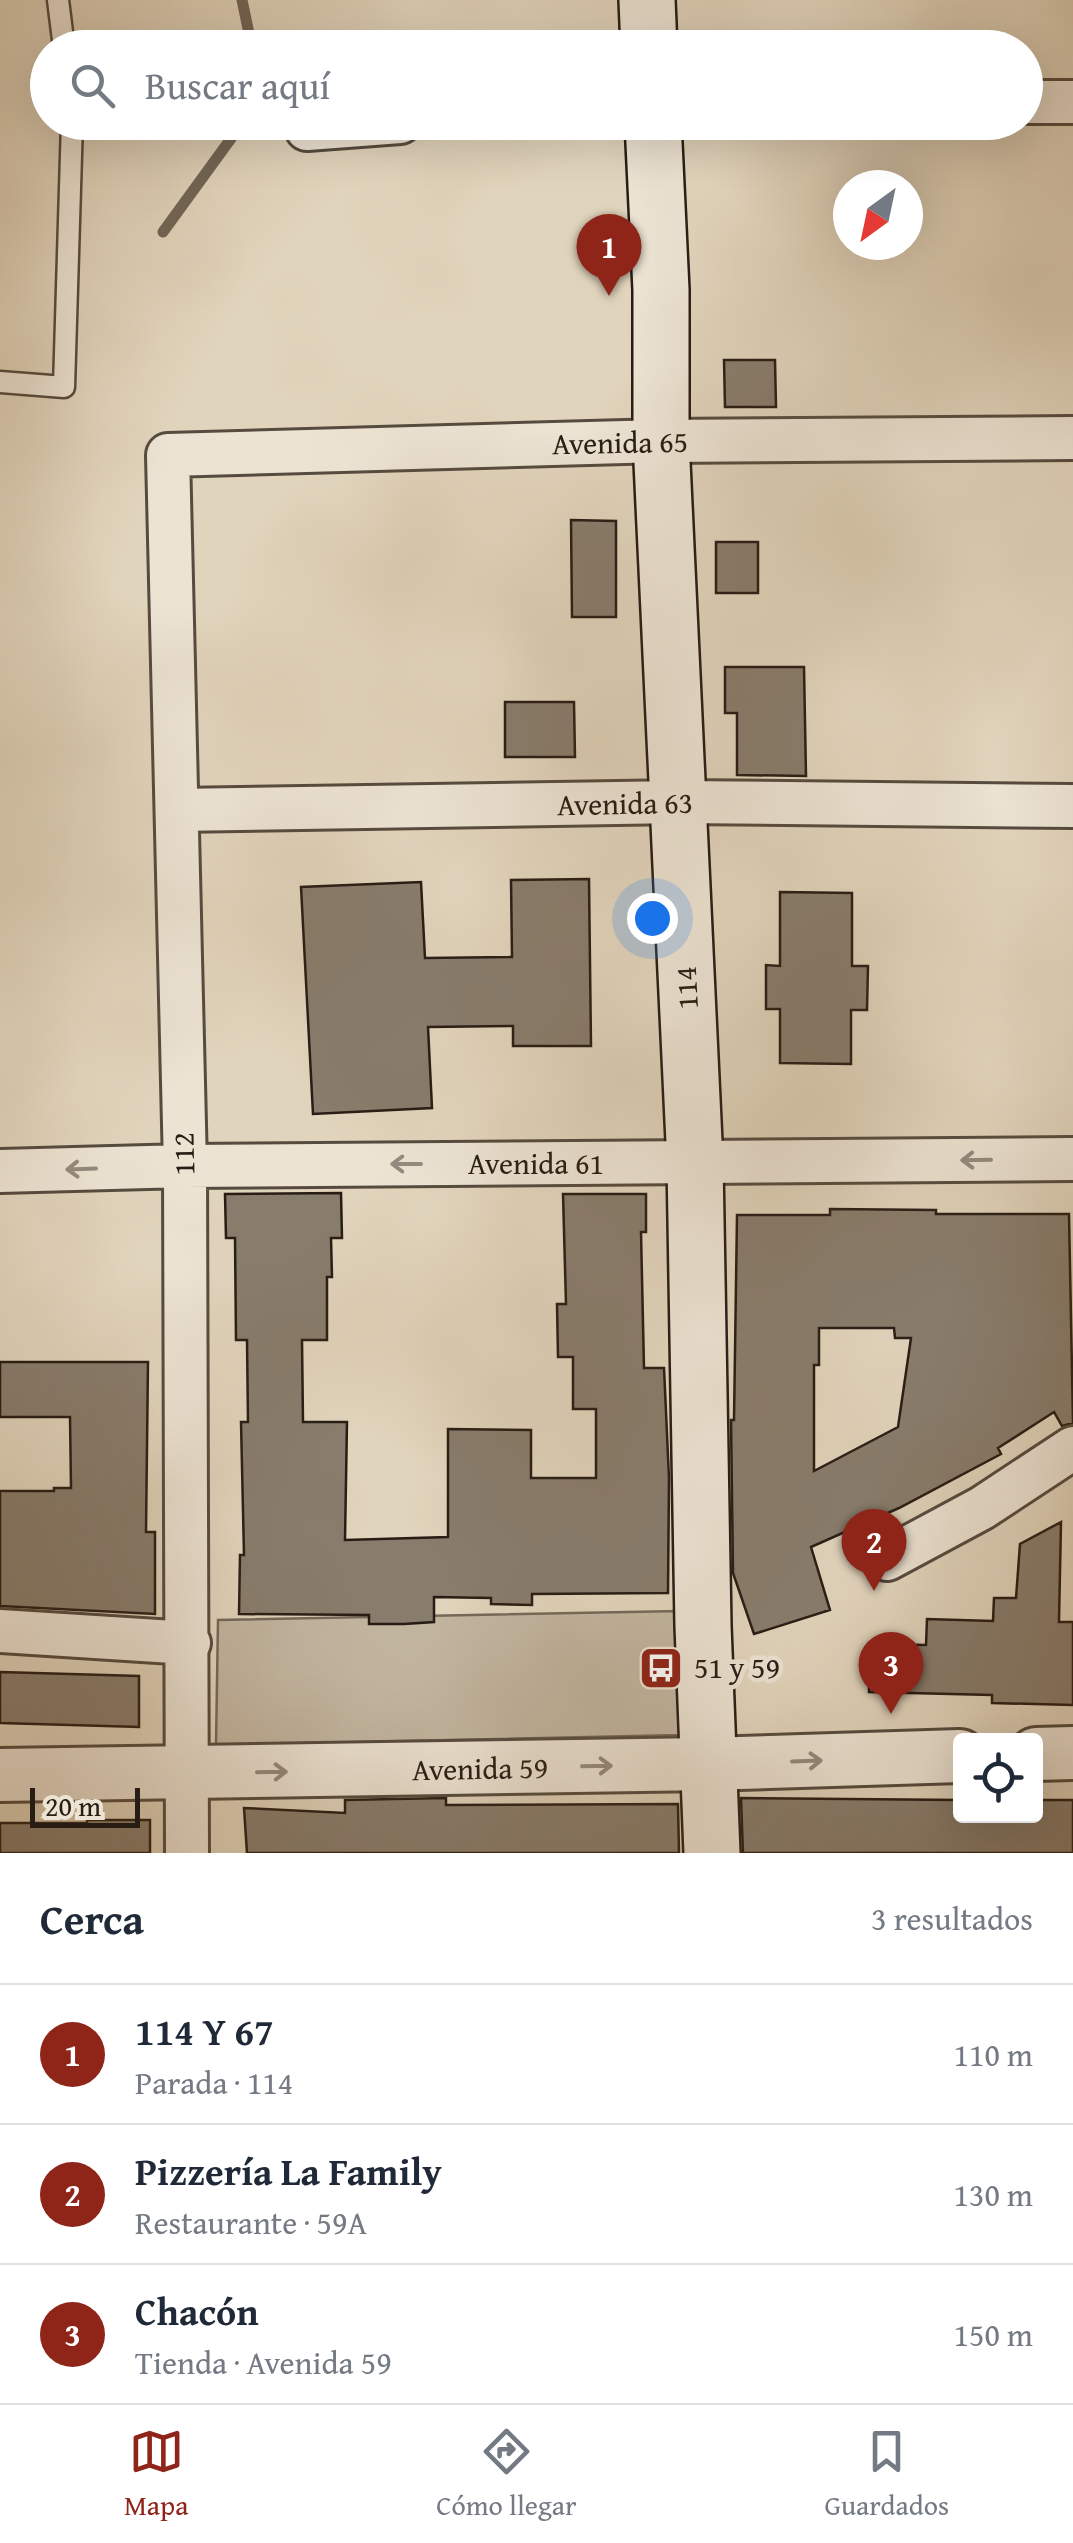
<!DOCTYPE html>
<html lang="es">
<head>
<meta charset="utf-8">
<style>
  :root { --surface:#fff; --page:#f2f2f3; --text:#1f2937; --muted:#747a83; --line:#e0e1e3; --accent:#8f2418 }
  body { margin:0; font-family:"Gentium Book Plus",serif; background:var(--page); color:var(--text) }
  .controls { position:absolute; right:30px; bottom:30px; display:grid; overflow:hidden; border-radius:10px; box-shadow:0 10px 40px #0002 }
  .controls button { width:90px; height:90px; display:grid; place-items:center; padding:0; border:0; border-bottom:2px solid var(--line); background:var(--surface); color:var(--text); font:50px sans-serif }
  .compass { position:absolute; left:833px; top:170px; width:90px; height:90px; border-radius:50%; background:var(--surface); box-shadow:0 10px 40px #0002; rotate:213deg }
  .scale { position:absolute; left:30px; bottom:25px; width:110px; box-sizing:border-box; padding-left:10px; border:5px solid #281d15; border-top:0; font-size:28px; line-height:35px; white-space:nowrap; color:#281d15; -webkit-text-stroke:8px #ece3d3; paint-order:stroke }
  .you { position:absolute; left:652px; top:918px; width:35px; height:35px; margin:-25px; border:8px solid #fff; border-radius:50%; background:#1a73e8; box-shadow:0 0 0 15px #1a73e833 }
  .badge { display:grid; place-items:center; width:65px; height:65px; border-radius:50%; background:var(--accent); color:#fff; font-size:32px; font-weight:700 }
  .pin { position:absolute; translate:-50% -82px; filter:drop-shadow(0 2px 5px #0008) }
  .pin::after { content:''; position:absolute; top:52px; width:35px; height:30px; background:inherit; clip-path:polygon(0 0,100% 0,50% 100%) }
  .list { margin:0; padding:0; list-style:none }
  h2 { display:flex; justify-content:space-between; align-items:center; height:130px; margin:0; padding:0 40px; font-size:42px }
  h2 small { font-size:32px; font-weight:400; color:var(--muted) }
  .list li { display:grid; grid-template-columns:65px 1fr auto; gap:30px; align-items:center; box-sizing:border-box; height:140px; padding:0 40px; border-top:2px solid var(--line) }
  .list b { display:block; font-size:38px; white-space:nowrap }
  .list p { margin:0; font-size:32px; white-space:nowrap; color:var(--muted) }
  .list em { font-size:32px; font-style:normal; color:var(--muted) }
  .icon { flex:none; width:55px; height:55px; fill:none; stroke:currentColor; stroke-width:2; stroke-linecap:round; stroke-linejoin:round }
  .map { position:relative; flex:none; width:1073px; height:1853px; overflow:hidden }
  .search { position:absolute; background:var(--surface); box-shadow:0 10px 40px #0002; left:30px; right:30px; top:30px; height:110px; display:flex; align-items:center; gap:25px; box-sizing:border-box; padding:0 35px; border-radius:55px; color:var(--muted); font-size:38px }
  .sheet { height:550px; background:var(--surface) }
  nav { display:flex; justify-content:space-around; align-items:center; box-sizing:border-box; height:140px; border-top:2px solid var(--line); background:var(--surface); font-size:28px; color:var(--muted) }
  nav a { display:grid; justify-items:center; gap:5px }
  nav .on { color:var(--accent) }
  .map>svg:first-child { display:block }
</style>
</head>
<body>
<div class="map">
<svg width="1073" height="1853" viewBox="0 0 1073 1853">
  <rect width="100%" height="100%" fill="#e1d4bc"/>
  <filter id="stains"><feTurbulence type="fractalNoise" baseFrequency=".002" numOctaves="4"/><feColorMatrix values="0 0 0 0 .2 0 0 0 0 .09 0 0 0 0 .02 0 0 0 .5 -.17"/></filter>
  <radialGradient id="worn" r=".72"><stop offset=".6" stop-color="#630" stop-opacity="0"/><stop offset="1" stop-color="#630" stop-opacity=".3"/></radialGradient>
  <!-- green -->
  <path fill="#c2b5a0" stroke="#75695a" stroke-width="2.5" d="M 680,1611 L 679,1735 L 216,1745 L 218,1620 Z"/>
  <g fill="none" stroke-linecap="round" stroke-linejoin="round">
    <!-- stream -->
    <path stroke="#716657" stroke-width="11" d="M 242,0 L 252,48
      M 163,232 L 243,122"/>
  </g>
  <!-- building -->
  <path fill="#887c6c" stroke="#281d15" stroke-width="2.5" fill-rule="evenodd" d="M 724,360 L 775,360 L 776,407 L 725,407 Z
    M 571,520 L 616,521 L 616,617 L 572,617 Z
    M 716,542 L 758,542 L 758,593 L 716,593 Z
    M 725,667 L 804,667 L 806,776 L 737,775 L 737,713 L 725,713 Z
    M 505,702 L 574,702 L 575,757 L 505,757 Z
    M 589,879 L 591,1046 L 513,1046 L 513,1026 L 428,1027 L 432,1108 L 313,1114 L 301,887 L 421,882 L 425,958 L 512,957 L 511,880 Z
    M 780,892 L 852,893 L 852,966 L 868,966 L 867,1010 L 851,1010 L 851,1064 L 780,1063 L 780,1009 L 766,1009 L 766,965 L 780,966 Z
    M 341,1193 L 342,1238 L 331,1238 L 332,1277 L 327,1277 L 327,1340 L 302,1340 L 303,1422 L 347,1422 L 345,1540 L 448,1537 L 448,1429 L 531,1430 L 531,1478 L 596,1478 L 596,1409 L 573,1409 L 573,1357 L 558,1357 L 557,1304 L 566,1304 L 563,1194 L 646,1194 L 646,1232 L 641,1232 L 644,1368 L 664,1368 L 669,1478 L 668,1593 L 532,1594 L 532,1605 L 491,1604 L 491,1598 L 434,1597 L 434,1622 L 404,1624 L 369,1624 L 369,1615 L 239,1614 L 240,1555 L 244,1555 L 241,1422 L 248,1422 L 247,1340 L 236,1340 L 235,1238 L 226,1238 L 225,1194 Z
    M 830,1209 L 936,1210 L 936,1214 L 1069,1214 L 1073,1423 L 1062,1426 L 1054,1412 L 998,1448 L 1001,1454 L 899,1508 L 811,1547 L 830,1610 L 754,1634 L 733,1573 L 731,1420 L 734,1420 L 737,1215 L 830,1215 ZM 819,1328 L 894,1328 L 895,1338 L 911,1338 L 898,1427 L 814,1471 L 814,1365 L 819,1365 Z
    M 0,1362 L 148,1362 L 146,1532 L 155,1532 L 155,1614 L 0,1606 L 0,1491 L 54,1491 L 54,1488 L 71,1488 L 70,1417 L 0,1417 Z
    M 1061,1522 L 1059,1622 L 1073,1622 L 1073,1705 L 992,1703 L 992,1695 L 869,1692 L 869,1644 L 926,1645 L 927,1619 L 993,1621 L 994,1598 L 1016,1598 L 1020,1544 Z
    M 0,1672 L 139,1676 L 139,1727 L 0,1723 Z
    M 446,1798 L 446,1805 L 678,1804 L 679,1853 L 247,1853 L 244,1808 L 345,1813 L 345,1800 Z
    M 741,1798 L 960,1800 L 960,1816 L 1036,1816 L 1036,1800 L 1073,1800 L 1073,1853 L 743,1853 Z
    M 87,1820 L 150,1820 L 150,1853 L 0,1853 L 0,1823 L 87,1823 Z"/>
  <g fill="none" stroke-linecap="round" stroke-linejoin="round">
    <!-- service casing -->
    <g stroke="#564b3f" stroke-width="25">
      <path id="service" d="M 58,0 L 64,48
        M 0,382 L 64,387 L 72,122"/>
    </g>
    <!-- minor casing -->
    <g stroke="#564b3f" stroke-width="48">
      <path id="minor" d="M 1026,102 L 1073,102
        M 307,129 L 400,122
        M 177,810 L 679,802 L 1073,806
        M 0,1171 L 185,1166 L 1073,1159
        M 887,1559 L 982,1508 L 1073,1448
        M 0,1631 L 189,1643
        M 187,1853 L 185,1166 L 168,455 L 661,441 L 1073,438"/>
    </g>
    <!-- tertiary casing -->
    <g stroke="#564b3f" stroke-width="58">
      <path id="tertiary" d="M 1036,1754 L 1073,1753
        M 0,1775 L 709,1764 L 960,1756"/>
    </g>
    <!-- secondary casing -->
    <g stroke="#281d15" stroke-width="60">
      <path id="secondary" d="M 647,0 L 649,48
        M 653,122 L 661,290 L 661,441 L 695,1163 L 703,1626 L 712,1853"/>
    </g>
    <!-- service -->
    <use href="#service" stroke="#ece3d3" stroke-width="20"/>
    <!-- minor -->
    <use href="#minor" stroke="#ece3d3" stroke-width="42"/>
    <!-- tertiary -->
    <use href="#tertiary" stroke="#ece3d3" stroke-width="52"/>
    <!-- secondary -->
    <use href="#secondary" stroke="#ece3d3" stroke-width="55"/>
  </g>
  <!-- one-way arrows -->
  <defs><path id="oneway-shaft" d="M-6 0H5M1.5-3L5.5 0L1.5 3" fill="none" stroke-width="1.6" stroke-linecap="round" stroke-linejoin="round" transform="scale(2.5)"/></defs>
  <g stroke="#948a7e">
    <use href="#oneway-shaft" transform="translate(976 1160) rotate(179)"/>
    <use href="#oneway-shaft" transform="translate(406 1164) rotate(180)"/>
    <use href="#oneway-shaft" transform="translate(81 1169) rotate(178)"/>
    <use href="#oneway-shaft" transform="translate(807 1761) rotate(-2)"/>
    <use href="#oneway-shaft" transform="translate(597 1766) rotate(-1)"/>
    <use href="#oneway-shaft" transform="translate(272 1772) rotate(-1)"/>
  </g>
  <!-- icons -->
  <defs>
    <g id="bus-square" transform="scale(2.25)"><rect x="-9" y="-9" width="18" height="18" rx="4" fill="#8f2418" stroke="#ece3d3"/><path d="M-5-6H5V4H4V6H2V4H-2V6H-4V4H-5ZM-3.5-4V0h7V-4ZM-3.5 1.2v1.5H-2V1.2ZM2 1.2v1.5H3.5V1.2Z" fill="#fff"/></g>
  </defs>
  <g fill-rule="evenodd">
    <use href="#bus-square" x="661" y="1668"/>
  </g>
  <g text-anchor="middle" stroke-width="9" stroke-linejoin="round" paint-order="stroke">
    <!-- street labels -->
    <g font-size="30" fill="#281d15" stroke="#ece3d3">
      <text transform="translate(620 443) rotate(-1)" y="10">Avenida 65</text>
      <text transform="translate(625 804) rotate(-1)" y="10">Avenida 63</text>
      <text transform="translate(687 988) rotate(-93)" y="10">114</text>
      <text transform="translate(184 1154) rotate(-91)" y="10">112</text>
      <text x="536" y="1174">Avenida 61</text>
      <text transform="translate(480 1769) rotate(-1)" y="10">Avenida 59</text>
    </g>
    <!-- poi labels -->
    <g font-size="30" fill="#281d15" stroke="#ece3d3" text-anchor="start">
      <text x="694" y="1678">51 y 59</text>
    </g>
  </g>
  <rect width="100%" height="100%" filter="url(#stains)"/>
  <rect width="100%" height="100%" fill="url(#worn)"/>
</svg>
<div class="controls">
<button><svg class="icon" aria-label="locate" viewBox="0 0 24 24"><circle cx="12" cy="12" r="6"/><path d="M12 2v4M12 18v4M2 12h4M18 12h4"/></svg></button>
</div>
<svg class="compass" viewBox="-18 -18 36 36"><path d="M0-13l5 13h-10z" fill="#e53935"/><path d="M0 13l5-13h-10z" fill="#747a83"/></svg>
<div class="scale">20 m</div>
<div class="you"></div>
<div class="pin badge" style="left:609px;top:296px">1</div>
<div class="pin badge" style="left:874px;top:1591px">2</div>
<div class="pin badge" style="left:891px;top:1714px">3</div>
<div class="search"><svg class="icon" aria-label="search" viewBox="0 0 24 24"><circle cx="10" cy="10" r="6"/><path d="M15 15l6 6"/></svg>Buscar aquí</div>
</div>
<section class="sheet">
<h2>Cerca<small>3 resultados</small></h2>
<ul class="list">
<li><span class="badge">1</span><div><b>114 Y 67</b><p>Parada · 114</p></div><em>110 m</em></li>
<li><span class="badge">2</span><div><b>Pizzería La Family</b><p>Restaurante · 59A</p></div><em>130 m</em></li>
<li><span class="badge">3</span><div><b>Chacón</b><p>Tienda · Avenida 59</p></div><em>150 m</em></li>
</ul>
</section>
<nav>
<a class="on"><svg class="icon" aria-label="map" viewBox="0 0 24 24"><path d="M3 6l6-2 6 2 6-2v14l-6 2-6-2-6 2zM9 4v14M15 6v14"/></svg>Mapa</a>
<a><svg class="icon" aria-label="directions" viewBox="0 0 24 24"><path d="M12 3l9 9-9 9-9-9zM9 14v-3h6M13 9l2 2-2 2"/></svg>Cómo llegar</a>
<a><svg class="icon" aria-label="saved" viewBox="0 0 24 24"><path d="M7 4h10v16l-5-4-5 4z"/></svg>Guardados</a>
</nav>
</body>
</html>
